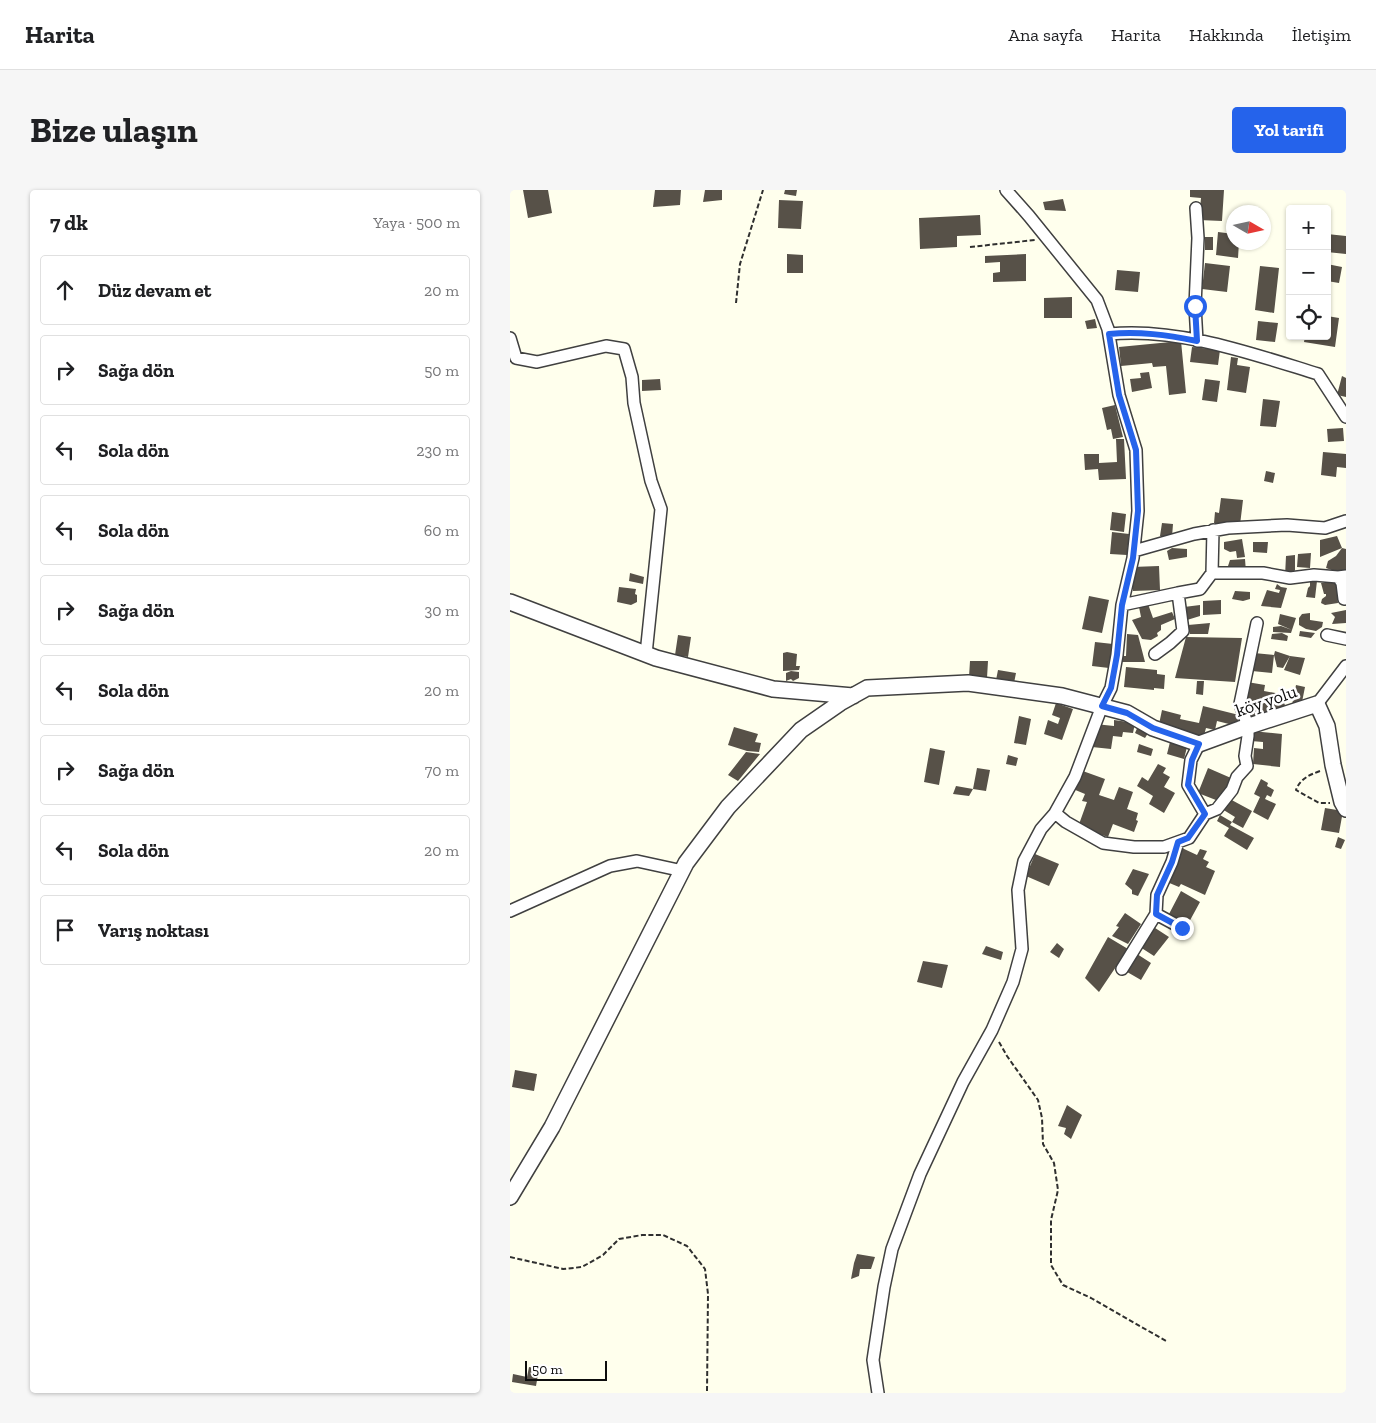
<!DOCTYPE html>
<html lang="tr">
<head>
<meta charset="utf-8">
<style>
  :root { --surface:#fff; --page:#f6f6f6; --text:#202124; --muted:#757577; --line:#e0e0e0; --accent:#2563eb }
  body { margin:0; font-family:"Zilla Slab",serif; background:var(--page); color:var(--text) }
  .controls { position:absolute; right:15px; top:15px; display:grid; overflow:hidden; border-radius:5px; box-shadow:0 1px 4px #0004 }
  .controls button { width:45px; height:45px; display:grid; place-items:center; padding:0; border:0; border-bottom:1px solid var(--line); background:var(--surface); color:var(--text); font:25px sans-serif }
  .compass { position:absolute; left:716px; top:15px; width:45px; height:45px; border-radius:50%; background:var(--surface); box-shadow:0 1px 4px #0004; rotate:99deg }
  .scale { position:absolute; left:15px; bottom:12px; width:82px; box-sizing:border-box; padding-left:5px; border:2px solid #0d0d0d; border-top:0; font-size:14px; line-height:18px; white-space:nowrap; color:#0d0d0d; -webkit-text-stroke:4px #fff; paint-order:stroke }
  .stop { position:absolute; width:15px; height:15px; margin:-11px; border:4px solid #2563eb; border-radius:50%; background:#fff }
  .stop.end { background:#2563eb; border-color:#fff; box-shadow:0 1px 5px #0008 }
  .list { margin:0; padding:0; list-style:none }
  h2 { display:flex; justify-content:space-between; align-items:center; height:65px; margin:0; padding:0 20px; font-size:21px }
  h2 small { font-size:16px; font-weight:400; color:var(--muted) }
  .list li { display:grid; grid-template-columns:32px 1fr auto; gap:15px; align-items:center; box-sizing:border-box; height:70px; margin:0 10px 10px; padding:0 10px; border:1px solid var(--line); border-radius:5px }
  .list b { display:block; font-size:19px; white-space:nowrap }
  .list em { font-size:16px; font-style:normal; color:var(--muted) }
  .icon { flex:none; width:28px; height:28px; fill:none; stroke:currentColor; stroke-width:2; stroke-linecap:round; stroke-linejoin:round }
  .map { position:relative; flex:none; width:836px; height:1203px; overflow:hidden; border-radius:5px }
  header { display:flex; align-items:center; gap:30px; box-sizing:border-box; height:70px; padding:0 25px; background:var(--surface); border-bottom:1px solid var(--line) }
  header strong { font-size:24px }
  nav { display:flex; gap:28px; margin-inline-start:auto; font-size:18px }
  .intro { display:flex; align-items:center; justify-content:space-between; box-sizing:border-box; height:120px; padding:0 30px }
  h1 { margin:0; font-size:35px }
  .button { padding:12px 22px; border-radius:5px; background:var(--accent); color:#fff; font-size:18px; font-weight:700 }
  main { display:flex; gap:30px; padding:0 30px }
  aside { flex:1; background:var(--surface); border-radius:5px; box-shadow:0 1px 4px #0004 }
  .map>svg:first-child { display:block }
</style>
</head>
<body>
<header>
<strong>Harita</strong>
<nav><a>Ana sayfa</a><a>Harita</a><a>Hakkında</a><a>İletişim</a></nav>
</header>
<div class="intro"><h1>Bize ulaşın</h1><a class="button">Yol tarifi</a></div>
<main>
<aside>
<h2>7 dk<small>Yaya · 500 m</small></h2>
<ul class="list">
<li><svg class="icon" aria-label="ahead" viewBox="0 0 24 24"><path d="M12 20V5M6 11l6-6 6 6"/></svg><div><b>Düz devam et</b></div><em>20 m</em></li>
<li><svg class="icon" aria-label="right" viewBox="0 0 24 24"><path d="M7 20v-9h11M14 6l5 5-5 5"/></svg><div><b>Sağa dön</b></div><em>50 m</em></li>
<li><svg class="icon" aria-label="left" viewBox="0 0 24 24"><path d="M17 20v-9H6M10 6l-5 5 5 5"/></svg><div><b>Sola dön</b></div><em>230 m</em></li>
<li><svg class="icon" aria-label="left" viewBox="0 0 24 24"><path d="M17 20v-9H6M10 6l-5 5 5 5"/></svg><div><b>Sola dön</b></div><em>60 m</em></li>
<li><svg class="icon" aria-label="right" viewBox="0 0 24 24"><path d="M7 20v-9h11M14 6l5 5-5 5"/></svg><div><b>Sağa dön</b></div><em>30 m</em></li>
<li><svg class="icon" aria-label="left" viewBox="0 0 24 24"><path d="M17 20v-9H6M10 6l-5 5 5 5"/></svg><div><b>Sola dön</b></div><em>20 m</em></li>
<li><svg class="icon" aria-label="right" viewBox="0 0 24 24"><path d="M7 20v-9h11M14 6l5 5-5 5"/></svg><div><b>Sağa dön</b></div><em>70 m</em></li>
<li><svg class="icon" aria-label="left" viewBox="0 0 24 24"><path d="M17 20v-9H6M10 6l-5 5 5 5"/></svg><div><b>Sola dön</b></div><em>20 m</em></li>
<li><svg class="icon" aria-label="arrive" viewBox="0 0 24 24"><path d="M6 21V4h12l-3 4 3 4H6"/></svg><div><b>Varış noktası</b></div></li>
</ul>
</aside>
<div class="map">
<svg width="836" height="1203" viewBox="0 0 836 1203">
  <rect width="100%" height="100%" fill="#ffffed"/>
  <!-- building -->
  <path fill="#575148" d="M 13,0 L 38,0 L 42,23 L 18,28 Z
    M 145,0 L 171,0 L 170,15 L 143,17 Z
    M 195,0 L 212,0 L 212,10 L 193,12 Z
    M 275,0 L 287,0 L 286,6 L 274,4 Z
    M 680,0 L 714,0 L 712,31 L 689,30 L 691,8 L 680,7 Z
    M 553,9 L 556,21 L 535,20 L 533,12 Z
    M 269,10 L 293,11 L 291,39 L 268,38 Z
    M 470,25 L 471,45 L 447,46 L 447,57 L 410,59 L 409,28 Z
    M 708,42 L 724,44 L 724,52 L 729,52 L 728,68 L 706,65 Z
    M 817,44 L 836,46 L 836,64 L 817,62 Z
    M 695,47 L 703,47 L 703,60 L 695,60 Z
    M 277,64 L 293,65 L 293,83 L 277,83 Z
    M 516,64 L 516,91 L 483,92 L 483,83 L 490,82 L 490,72 L 475,73 L 475,66 Z
    M 695,73 L 720,76 L 717,102 L 692,99 Z
    M 817,74 L 832,77 L 829,93 L 817,91 Z
    M 750,76 L 769,78 L 764,123 L 745,120 Z
    M 607,80 L 630,82 L 628,102 L 605,100 Z
    M 562,107 L 562,128 L 534,128 L 534,108 Z
    M 817,126 L 829,128 L 825,157 L 794,152 L 795,146 L 817,146 Z
    M 585,129 L 587,138 L 577,139 L 575,131 Z
    M 748,131 L 768,133 L 765,152 L 746,150 Z
    M 671,151 L 676,203 L 659,205 L 656,176 L 643,177 L 642,173 L 611,176 L 609,157 Z
    M 682,157 L 710,160 L 708,175 L 680,172 Z
    M 721,167 L 728,168 L 727,175 L 740,177 L 736,203 L 717,200 Z
    M 639,182 L 642,198 L 622,202 L 620,189 L 631,188 L 630,183 Z
    M 832,186 L 836,188 L 836,207 L 827,205 Z
    M 150,189 L 151,200 L 132,201 L 132,190 Z
    M 695,189 L 710,191 L 707,212 L 692,210 Z
    M 753,209 L 770,211 L 766,237 L 750,236 Z
    M 605,215 L 613,247 L 603,249 L 601,239 L 597,240 L 592,218 Z
    M 833,238 L 834,251 L 818,252 L 817,239 Z
    M 606,249 L 614,249 L 616,289 L 589,290 L 588,279 L 575,280 L 574,264 L 589,264 L 589,273 L 607,272 Z
    M 813,262 L 836,264 L 836,278 L 827,277 L 826,287 L 811,285 Z
    M 756,281 L 765,283 L 763,293 L 754,291 Z
    M 711,308 L 733,310 L 730,335 L 704,333 L 705,322 L 709,323 Z
    M 602,322 L 616,324 L 614,342 L 600,340 Z
    M 652,333 L 663,334 L 662,347 L 650,346 Z
    M 602,342 L 619,344 L 617,365 L 600,364 Z
    M 827,346 L 832,358 L 810,367 L 810,350 Z
    M 732,349 L 735,367 L 727,368 L 726,361 L 720,362 L 714,359 L 714,352 Z
    M 743,352 L 758,352 L 757,363 L 743,362 Z
    M 662,358 L 677,359 L 677,367 L 659,370 L 657,361 Z
    M 832,358 L 836,359 L 836,382 L 827,382 L 816,378 L 818,371 L 826,366 Z
    M 801,363 L 800,378 L 787,377 L 788,364 Z
    M 785,365 L 785,380 L 784,382 L 775,386 L 776,366 Z
    M 735,369 L 736,382 L 719,382 L 718,376 L 720,370 Z
    M 649,376 L 650,400 L 623,401 L 622,377 Z
    M 120,383 L 134,387 L 133,394 L 119,391 Z
    M 807,391 L 805,408 L 796,407 L 798,398 L 800,396 L 800,392 Z
    M 826,392 L 828,413 L 815,415 L 811,413 L 812,409 L 816,406 L 816,404 L 814,404 L 811,393 Z
    M 767,394 L 771,397 L 777,398 L 771,418 L 751,416 L 757,400 L 769,403 L 770,400 L 765,399 Z
    M 109,397 L 126,399 L 125,404 L 127,405 L 127,412 L 121,415 L 107,412 Z
    M 725,401 L 740,402 L 740,409 L 733,411 L 722,409 Z
    M 579,406 L 599,410 L 592,443 L 572,439 Z
    M 711,410 L 711,424 L 693,425 L 693,411 Z
    M 638,414 L 643,428 L 662,422 L 665,429 L 651,435 L 651,440 L 647,443 L 648,446 L 641,450 L 632,449 L 622,430 L 631,427 L 629,417 Z
    M 690,415 L 690,426 L 677,430 L 674,417 Z
    M 836,420 L 836,433 L 822,434 L 825,427 L 821,423 Z
    M 800,423 L 800,430 L 813,432 L 812,437 L 806,441 L 796,439 L 789,435 L 789,428 L 792,424 Z
    M 770,424 L 786,428 L 781,443 L 763,442 L 763,437 L 771,436 L 782,440 L 768,434 Z
    M 700,433 L 698,444 L 680,444 L 678,435 Z
    M 790,441 L 805,443 L 801,448 L 789,446 Z
    M 772,443 L 778,446 L 777,451 L 761,449 L 762,444 Z
    M 617,444 L 628,445 L 635,472 L 610,472 L 610,466 L 616,466 Z
    M 168,445 L 181,447 L 178,467 L 165,465 Z
    M 676,447 L 732,448 L 725,492 L 665,488 Z
    M 585,452 L 603,454 L 599,478 L 582,476 Z
    M 765,461 L 780,466 L 795,468 L 790,485 L 774,480 L 780,466 L 773,478 L 767,477 L 764,465 Z
    M 277,462 L 287,464 L 286,476 L 290,476 L 289,480 L 273,481 L 273,463 Z
    M 744,463 L 764,465 L 762,483 L 742,481 Z
    M 460,471 L 478,471 L 477,488 L 459,487 Z
    M 616,477 L 647,480 L 647,484 L 655,485 L 654,499 L 644,498 L 644,500 L 614,497 Z
    M 488,480 L 506,483 L 504,493 L 486,490 Z
    M 281,481 L 289,482 L 289,488 L 283,491 L 281,489 L 276,491 L 276,483 Z
    M 687,491 L 694,491 L 693,505 L 686,504 Z
    M 737,492 L 755,495 L 754,501 L 776,505 L 774,520 L 758,517 L 756,530 L 741,527 L 742,522 L 734,520 Z
    M 786,495 L 795,497 L 791,517 L 782,515 Z
    M 546,513 L 563,519 L 552,550 L 534,544 L 538,530 L 548,534 L 550,528 L 542,525 Z
    M 693,516 L 729,525 L 727,536 L 707,531 L 705,540 L 696,538 L 693,549 L 648,539 L 652,520 L 671,525 L 670,529 L 689,533 Z
    M 509,526 L 521,529 L 516,555 L 504,553 Z
    M 604,530 L 625,533 L 623,543 L 613,542 L 612,547 L 603,546 L 601,559 L 582,557 L 585,534 L 604,536 Z
    M 629,534 L 640,540 L 635,548 L 625,543 Z
    M 224,537 L 248,544 L 245,552 L 251,553 L 249,562 L 237,561 L 218,555 Z
    M 742,541 L 772,544 L 770,577 L 743,574 L 744,558 L 753,559 L 753,552 L 741,551 Z
    M 660,552 L 677,557 L 674,569 L 657,564 Z
    M 629,554 L 643,559 L 641,566 L 627,562 Z
    M 420,558 L 435,561 L 429,595 L 414,592 Z
    M 236,562 L 250,564 L 228,591 L 218,585 Z
    M 498,565 L 508,568 L 506,576 L 496,574 Z
    M 648,574 L 656,578 L 653,583 L 660,587 L 654,597 L 665,603 L 654,623 L 639,614 L 643,606 L 627,596 L 632,587 L 638,591 Z
    M 467,578 L 480,580 L 476,601 L 463,599 Z
    M 698,578 L 721,588 L 711,612 L 688,603 Z
    M 570,580 L 595,589 L 589,605 L 604,610 L 609,597 L 623,602 L 617,619 L 628,623 L 626,630 L 628,631 L 624,642 L 603,634 L 598,647 L 568,637 L 577,612 L 572,611 L 575,604 L 563,599 Z
    M 751,589 L 758,593 L 757,596 L 764,600 L 761,607 L 757,605 L 755,609 L 766,614 L 758,630 L 743,622 L 750,607 L 744,604 Z
    M 446,596 L 463,599 L 459,606 L 443,604 Z
    M 718,608 L 742,621 L 733,638 L 722,632 L 725,627 L 712,619 Z
    M 815,618 L 833,621 L 829,643 L 811,640 Z
    M 710,625 L 722,632 L 720,635 L 744,648 L 737,660 L 714,646 L 719,638 L 707,631 Z
    M 828,647 L 835,650 L 831,659 L 825,657 Z
    M 672,658 L 687,665 L 690,659 L 697,661 L 693,669 L 699,672 L 696,677 L 705,681 L 695,705 L 671,694 L 669,697 L 657,692 Z
    M 525,664 L 549,674 L 539,696 L 516,686 Z
    M 623,679 L 639,684 L 628,706 L 622,704 L 622,700 L 615,694 Z
    M 671,701 L 690,712 L 678,734 L 659,724 Z
    M 615,723 L 631,734 L 618,754 L 602,746 L 609,737 L 606,736 Z
    M 642,736 L 659,747 L 644,766 L 630,757 Z
    M 598,747 L 618,759 L 589,802 L 575,788 Z
    M 547,753 L 554,759 L 549,768 L 540,762 Z
    M 476,756 L 493,762 L 491,770 L 472,764 Z
    M 627,764 L 641,773 L 631,790 L 612,779 Z
    M 413,771 L 438,775 L 432,798 L 407,792 Z
    M 5,880 L 27,884 L 24,901 L 2,897 Z
    M 557,915 L 572,925 L 561,949 L 554,944 L 556,938 L 548,936 Z
    M 347,1064 L 365,1067 L 361,1079 L 350,1079 L 349,1086 L 341,1089 L 344,1073 Z
    M 19,1177 L 29,1179 L 26,1196 L 2,1192 L 3,1184 L 17,1187 Z"/>
  <g fill="none" stroke-linecap="round" stroke-linejoin="round">
    <!-- minor casing -->
    <g stroke="#404040" stroke-width="14">
      <path id="minor" d="M 496,0 L 519,26 L 587,110 L 598,139 L 609,205 L 626,260 L 628,321 L 623,368 L 612,415 L 607,465 L 601,498 L 592,516 L 565,587 L 545,623 L 556,632 L 593,653 L 624,657 L 654,657 L 679,648 L 695,624 L 678,595 L 681,570 L 689,554
        M 686,18 L 688,48 L 685,116 L 687,151
        M 599,144 C 668,137 743,164 808,184 L 836,227
        M 0,148 L 6,168 L 27,172 L 96,156 L 114,159 L 122,187 L 124,213 L 141,291 L 151,319 L 136,464
        M 703,340 L 702,383 L 753,383 L 780,388 L 804,385 L 828,387 L 836,386
        M 624,361 L 684,344 L 718,338 L 777,335 L 815,338 L 836,331
        M 828,387 L 832,393 L 834,409
        M 612,415 L 668,403
        M 817,445 L 836,449
        M 645,464 L 660,453 L 673,441 L 668,403 L 690,399 L 702,383
        M 807,514 L 836,476
        M 695,624 L 707,619 L 722,600 L 727,587 L 737,576 L 735,566 L 738,546 L 738,536 L 730,514 L 747,433
        M 0,721 L 100,676 L 127,671 L 173,681
        M 646,724 L 672,738
        M 612,779 L 646,724 L 647,705 L 662,672 L 668,652
        M 368,1203 L 363,1170 L 374,1097 L 382,1059 L 410,984 L 453,892 L 482,840 L 503,792 L 512,759 L 508,700 L 514,671 L 531,639 L 545,623"/>
    </g>
    <!-- tertiary casing -->
    <g stroke="#404040" stroke-width="18">
      <path id="tertiary" d="M 0,412 L 146,468 L 263,499 L 343,506
        M 0,1007 L 42,937 L 176,673 L 218,617 L 291,540 L 330,513 L 357,498 L 458,493 L 552,506 L 617,523 L 643,538 L 689,554 L 730,539 L 807,514 L 817,536 L 823,575 L 832,612 L 836,619"/>
    </g>
    <!-- path -->
    <path stroke="#2f2f2f" stroke-width="2" stroke-dasharray="5 2.5" stroke-linecap="butt" d="M 460,57 L 525,50
      M 226,113 L 230,74 L 253,0
      M 810,581 C 799,585 790,589 786,600 L 809,613 L 820,613
      M 489,852 L 497,866 L 528,910 L 532,928 L 533,954 L 544,973 L 548,1000 L 541,1030 L 541,1075 L 553,1095 L 581,1108 L 656,1151
      M 0,1067 L 53,1079 L 72,1077 L 93,1065 L 109,1049 L 132,1045 L 153,1045 L 177,1056 L 195,1079 L 198,1104 L 197,1203"/>
    <!-- minor -->
    <use href="#minor" stroke="#fff" stroke-width="11"/>
    <!-- tertiary -->
    <use href="#tertiary" stroke="#fff" stroke-width="15"/>
  </g>
  <g fill="none" stroke-linecap="round" stroke-linejoin="round">
    <!-- route -->
    <path stroke="#2563eb" stroke-width="6" d="M 672,738 L 646,724 L 647,705 L 662,672 L 668,652 L 678,648 L 695,624 L 678,595 L 682,570 L 689,554 L 643,538 L 617,523 L 592,516 L 601,498 L 607,465 L 612,415 L 623,368 L 628,321 L 626,260 L 609,205 L 599,144 C 629,141 657,145 687,151 L 685,116"/>
  </g>
  <g text-anchor="middle" stroke-width="5" stroke-linejoin="round" paint-order="stroke">
    <!-- street labels -->
    <g font-size="18" fill="#0d0d0d" stroke="#fff">
      <text transform="translate(756 511) rotate(-19)" y="6">köy yolu</text>
    </g>
  </g>
</svg>
<div class="controls">
<button>+</button>
<button>−</button>
<button><svg class="icon" aria-label="locate" viewBox="0 0 24 24"><circle cx="12" cy="12" r="6"/><path d="M12 2v4M12 18v4M2 12h4M18 12h4"/></svg></button>
</div>
<svg class="compass" viewBox="-18 -18 36 36"><path d="M0-13l5 13h-10z" fill="#e53935"/><path d="M0 13l5-13h-10z" fill="#757577"/></svg>
<div class="scale">50 m</div>
<div class="stop" style="left:685px;top:116px"></div>
<div class="stop end" style="left:672px;top:738px"></div>
</div>
</main>
</body>
</html>
